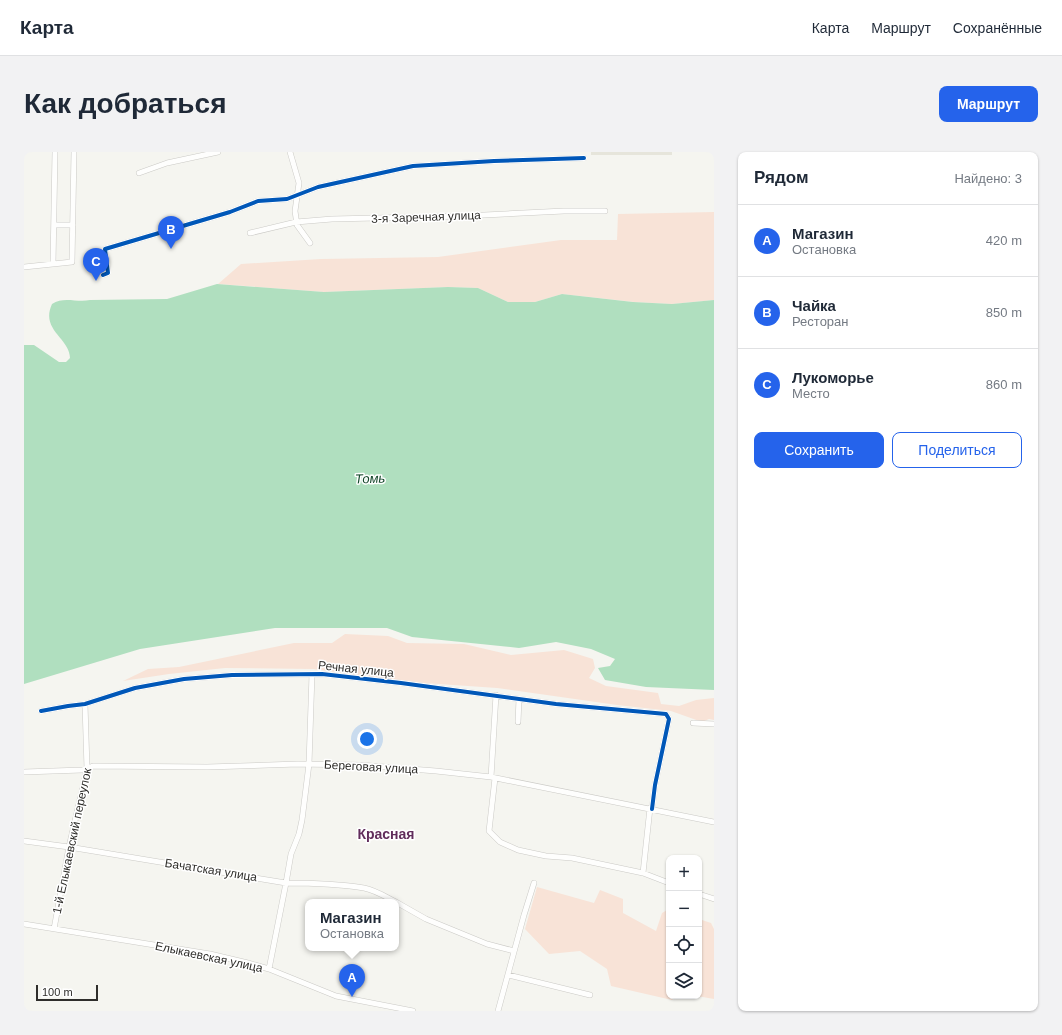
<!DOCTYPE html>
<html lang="ru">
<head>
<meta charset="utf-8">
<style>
  :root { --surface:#fff; --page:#f2f2f3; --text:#1f2937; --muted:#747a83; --line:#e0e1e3; --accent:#2563eb }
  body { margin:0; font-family:Helvetica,sans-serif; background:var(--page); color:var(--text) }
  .controls { position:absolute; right:12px; bottom:12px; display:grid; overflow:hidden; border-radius:8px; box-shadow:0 1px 3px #0004 }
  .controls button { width:36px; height:36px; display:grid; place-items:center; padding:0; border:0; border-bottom:1px solid var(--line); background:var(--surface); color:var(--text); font:20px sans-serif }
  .scale { position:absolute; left:12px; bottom:10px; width:62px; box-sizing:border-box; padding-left:4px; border:2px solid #2f2e2b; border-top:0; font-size:11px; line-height:14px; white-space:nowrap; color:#2f2e2b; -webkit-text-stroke:3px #fff; paint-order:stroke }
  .you { position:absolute; left:343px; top:587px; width:14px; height:14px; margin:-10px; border:3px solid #fff; border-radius:50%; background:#1a73e8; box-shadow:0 0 0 6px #1a73e833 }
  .badge { display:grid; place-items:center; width:26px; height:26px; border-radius:50%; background:var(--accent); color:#fff; font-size:13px; font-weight:700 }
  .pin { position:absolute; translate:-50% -33px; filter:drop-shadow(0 1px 2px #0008) }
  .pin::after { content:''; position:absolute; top:21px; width:14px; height:12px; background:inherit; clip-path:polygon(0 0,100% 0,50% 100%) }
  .popup { position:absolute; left:281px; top:747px; width:94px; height:52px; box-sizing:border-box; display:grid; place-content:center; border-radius:8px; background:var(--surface); filter:drop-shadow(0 1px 3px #0005); font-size:13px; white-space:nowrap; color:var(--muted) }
  .popup b { font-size:15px; color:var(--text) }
  .popup::after { content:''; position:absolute; left:50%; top:100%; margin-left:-8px; border:8px solid transparent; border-top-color:var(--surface) }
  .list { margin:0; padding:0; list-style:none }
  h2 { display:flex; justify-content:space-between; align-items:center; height:52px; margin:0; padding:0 16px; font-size:17px }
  h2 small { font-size:13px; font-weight:400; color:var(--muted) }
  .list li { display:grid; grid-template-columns:26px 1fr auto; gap:12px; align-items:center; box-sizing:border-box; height:72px; padding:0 16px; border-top:1px solid var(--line) }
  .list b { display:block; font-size:15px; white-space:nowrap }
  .list p { margin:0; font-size:13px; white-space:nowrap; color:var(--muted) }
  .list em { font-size:13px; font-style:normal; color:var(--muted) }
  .actions { display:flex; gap:8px; padding:12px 16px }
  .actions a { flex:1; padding:9px 0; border:1px solid var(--accent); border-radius:8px; text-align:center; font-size:14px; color:var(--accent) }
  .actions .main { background:var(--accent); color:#fff }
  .icon { flex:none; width:22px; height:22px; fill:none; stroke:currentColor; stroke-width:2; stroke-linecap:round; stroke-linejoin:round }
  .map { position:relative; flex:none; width:690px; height:859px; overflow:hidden; border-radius:8px }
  header { display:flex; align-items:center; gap:24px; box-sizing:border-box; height:56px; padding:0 20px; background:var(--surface); border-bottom:1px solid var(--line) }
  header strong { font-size:19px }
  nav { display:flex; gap:22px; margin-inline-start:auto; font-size:14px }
  .intro { display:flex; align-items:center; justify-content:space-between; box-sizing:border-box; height:96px; padding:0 24px }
  h1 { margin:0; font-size:28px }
  .button { padding:10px 18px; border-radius:8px; background:var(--accent); color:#fff; font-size:14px; font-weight:700 }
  main { display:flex; gap:24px; padding:0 24px }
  aside { flex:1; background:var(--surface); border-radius:8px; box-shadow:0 1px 3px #0004 }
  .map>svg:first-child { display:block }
</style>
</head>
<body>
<header>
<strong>Карта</strong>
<nav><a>Карта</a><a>Маршрут</a><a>Сохранённые</a></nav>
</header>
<div class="intro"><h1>Как добраться</h1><a class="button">Маршрут</a></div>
<main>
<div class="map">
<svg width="690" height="859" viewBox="0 0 690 859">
  <rect width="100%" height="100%" fill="#f5f5f0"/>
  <!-- built -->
  <path fill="#e6e5db" d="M 567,0 L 648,0 L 648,3 L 567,3 Z"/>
  <!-- green -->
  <path fill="#f8e3d7" d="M 690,60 L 690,148 L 648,152 L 610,150 L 538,142 L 511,150 L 484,150 L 454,136 L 424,135 L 300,140 L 194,132 L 217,112 L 297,107 L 414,105 L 537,88 L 593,88 L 594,62 Z
    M 321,482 L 364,484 L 383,491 L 440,492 L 487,503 L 540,498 L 569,507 L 571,516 L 565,526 L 582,534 L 634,541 L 637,552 L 655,554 L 672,548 L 690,546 L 690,568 L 685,567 L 678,570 L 647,559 L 593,553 L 473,536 L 386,530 L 289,517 L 201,516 L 145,522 L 99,529 L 124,517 L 155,515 L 270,491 L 308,491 Z
    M 513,735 L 570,751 L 576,738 L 599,747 L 599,761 L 632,779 L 638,761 L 645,757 L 645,844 L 653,844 L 648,848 L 587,834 L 583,817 L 556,799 L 525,802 L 501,777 Z
    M 675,767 L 687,771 L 690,777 L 690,847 L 673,844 L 675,844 Z"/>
  <!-- water -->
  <path fill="#b0dfbf" d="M 193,132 L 300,140 L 424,135 L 454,136 L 484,150 L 511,150 L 538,142 L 609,150 L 648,152 L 690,148 L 690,538 L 622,535 L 581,528 L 574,516 L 586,514 L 591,507 L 567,497 L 532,490 L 495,496 L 388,485 L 363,476 L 251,476 L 116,497 L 0,532 L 0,193 L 10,193 L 35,210 L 42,210 L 46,206 C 46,186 16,178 28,152 C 40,144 53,151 66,148 L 143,147 Z"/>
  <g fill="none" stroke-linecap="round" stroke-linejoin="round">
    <!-- minor casing -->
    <g stroke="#cbcac6" stroke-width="6">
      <path id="minor" d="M 266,0 L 275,31 L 271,59 L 273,73 L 286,91
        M 115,21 L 143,11 L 194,0
        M 30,73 L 49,73
        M 226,81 L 272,70 L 308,67 L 440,64 L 540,59 L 581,59
        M 29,112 L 31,0
        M 0,115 L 48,110 L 50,0
        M 79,123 L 84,121 L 81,97 L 206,60 L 234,49 L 263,47 L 294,35 L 389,14 L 470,9 L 560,6
        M 17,559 L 44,554 L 61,552 L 111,536 L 160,527 L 208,523 L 298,522 L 377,531 L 532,552 L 642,562 L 645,567 L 631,633 L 628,657
        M 494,570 L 495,547
        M 669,571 L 690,572
        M 0,620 L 58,618 L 69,614 L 183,615 L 274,612 L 336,613 L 412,619 L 467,625 L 690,670
        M 467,625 L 472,543
        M 471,626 L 465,679 L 476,690 L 494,698 L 522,704 L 548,706 L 619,721 L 645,731
        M 0,689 L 45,695 L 262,731 C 288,731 315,732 340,736 C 351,738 362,745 372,750
        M 619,721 L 626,656
        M 675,742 L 690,747
        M 372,750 L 402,767 L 463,792 L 490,799
        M 0,772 L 186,802 L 224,811 L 245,817 L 312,844 L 389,859
        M 30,777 L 45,695 L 63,617 L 61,552
        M 245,817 L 262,731 L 267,702 L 275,682 L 278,668 L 285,612 L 288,522
        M 484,823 L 566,843
        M 474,859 L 500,763 L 510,731"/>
    </g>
    <!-- minor -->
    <use href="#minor" stroke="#fefefd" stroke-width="5"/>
    <!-- cycleway casing -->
    <g stroke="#fff" stroke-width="6">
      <path id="cycleway" d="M 79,123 L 84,121 L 81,97 L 206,60 L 234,49 L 263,47 L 294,35 L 389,14 L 470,9 L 560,6
        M 17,559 L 44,554 L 61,552 L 111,536 L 160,527 L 208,523 L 298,522 L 377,531 L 532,552 L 642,562 L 645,567 L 631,633 L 628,657"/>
    </g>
    <!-- cycleway -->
    <use href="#cycleway" stroke="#0057b8" stroke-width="4"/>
  </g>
  <g text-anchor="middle" stroke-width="3" stroke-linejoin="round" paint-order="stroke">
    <!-- street labels -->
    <g font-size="12" fill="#2f2e2b" stroke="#fff">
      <text transform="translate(402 65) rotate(-2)" y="4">3-я Заречная улица</text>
      <text transform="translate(332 517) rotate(6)" y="4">Речная улица</text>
      <text transform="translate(347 615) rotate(3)" y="4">Береговая улица</text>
      <text transform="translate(48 689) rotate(-78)" y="4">1-й Елыкаевский переулок</text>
      <text transform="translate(187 718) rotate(9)" y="4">Бачатская улица</text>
      <text transform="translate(185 805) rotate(12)" y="4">Елыкаевская улица</text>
    </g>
    <!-- water labels -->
    <g font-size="13" font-style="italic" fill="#15472b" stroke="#fff">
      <text transform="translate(346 326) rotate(-2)" y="5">Томь</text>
    </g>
    <!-- quarter labels -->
    <g font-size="14" font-weight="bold" fill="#612d5c" stroke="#fff">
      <text x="362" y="687">Красная</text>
    </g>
  </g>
</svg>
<div class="controls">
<button>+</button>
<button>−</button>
<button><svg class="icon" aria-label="locate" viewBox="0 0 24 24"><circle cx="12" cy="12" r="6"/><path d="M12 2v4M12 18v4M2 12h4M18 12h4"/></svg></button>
<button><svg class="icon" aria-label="layers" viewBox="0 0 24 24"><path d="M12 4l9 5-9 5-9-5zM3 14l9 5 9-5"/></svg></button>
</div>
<div class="scale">100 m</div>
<div class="you"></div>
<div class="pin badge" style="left:328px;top:845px">A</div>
<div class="popup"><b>Магазин</b>Остановка</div>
<div class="pin badge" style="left:147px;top:97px">B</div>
<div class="pin badge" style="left:72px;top:129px">C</div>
</div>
<aside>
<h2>Рядом<small>Найдено: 3</small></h2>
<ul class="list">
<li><span class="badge">A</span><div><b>Магазин</b><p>Остановка</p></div><em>420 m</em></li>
<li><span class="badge">B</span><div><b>Чайка</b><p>Ресторан</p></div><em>850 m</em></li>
<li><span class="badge">C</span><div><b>Лукоморье</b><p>Место</p></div><em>860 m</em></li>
</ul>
<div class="actions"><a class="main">Сохранить</a><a>Поделиться</a></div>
</aside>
</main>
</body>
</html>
